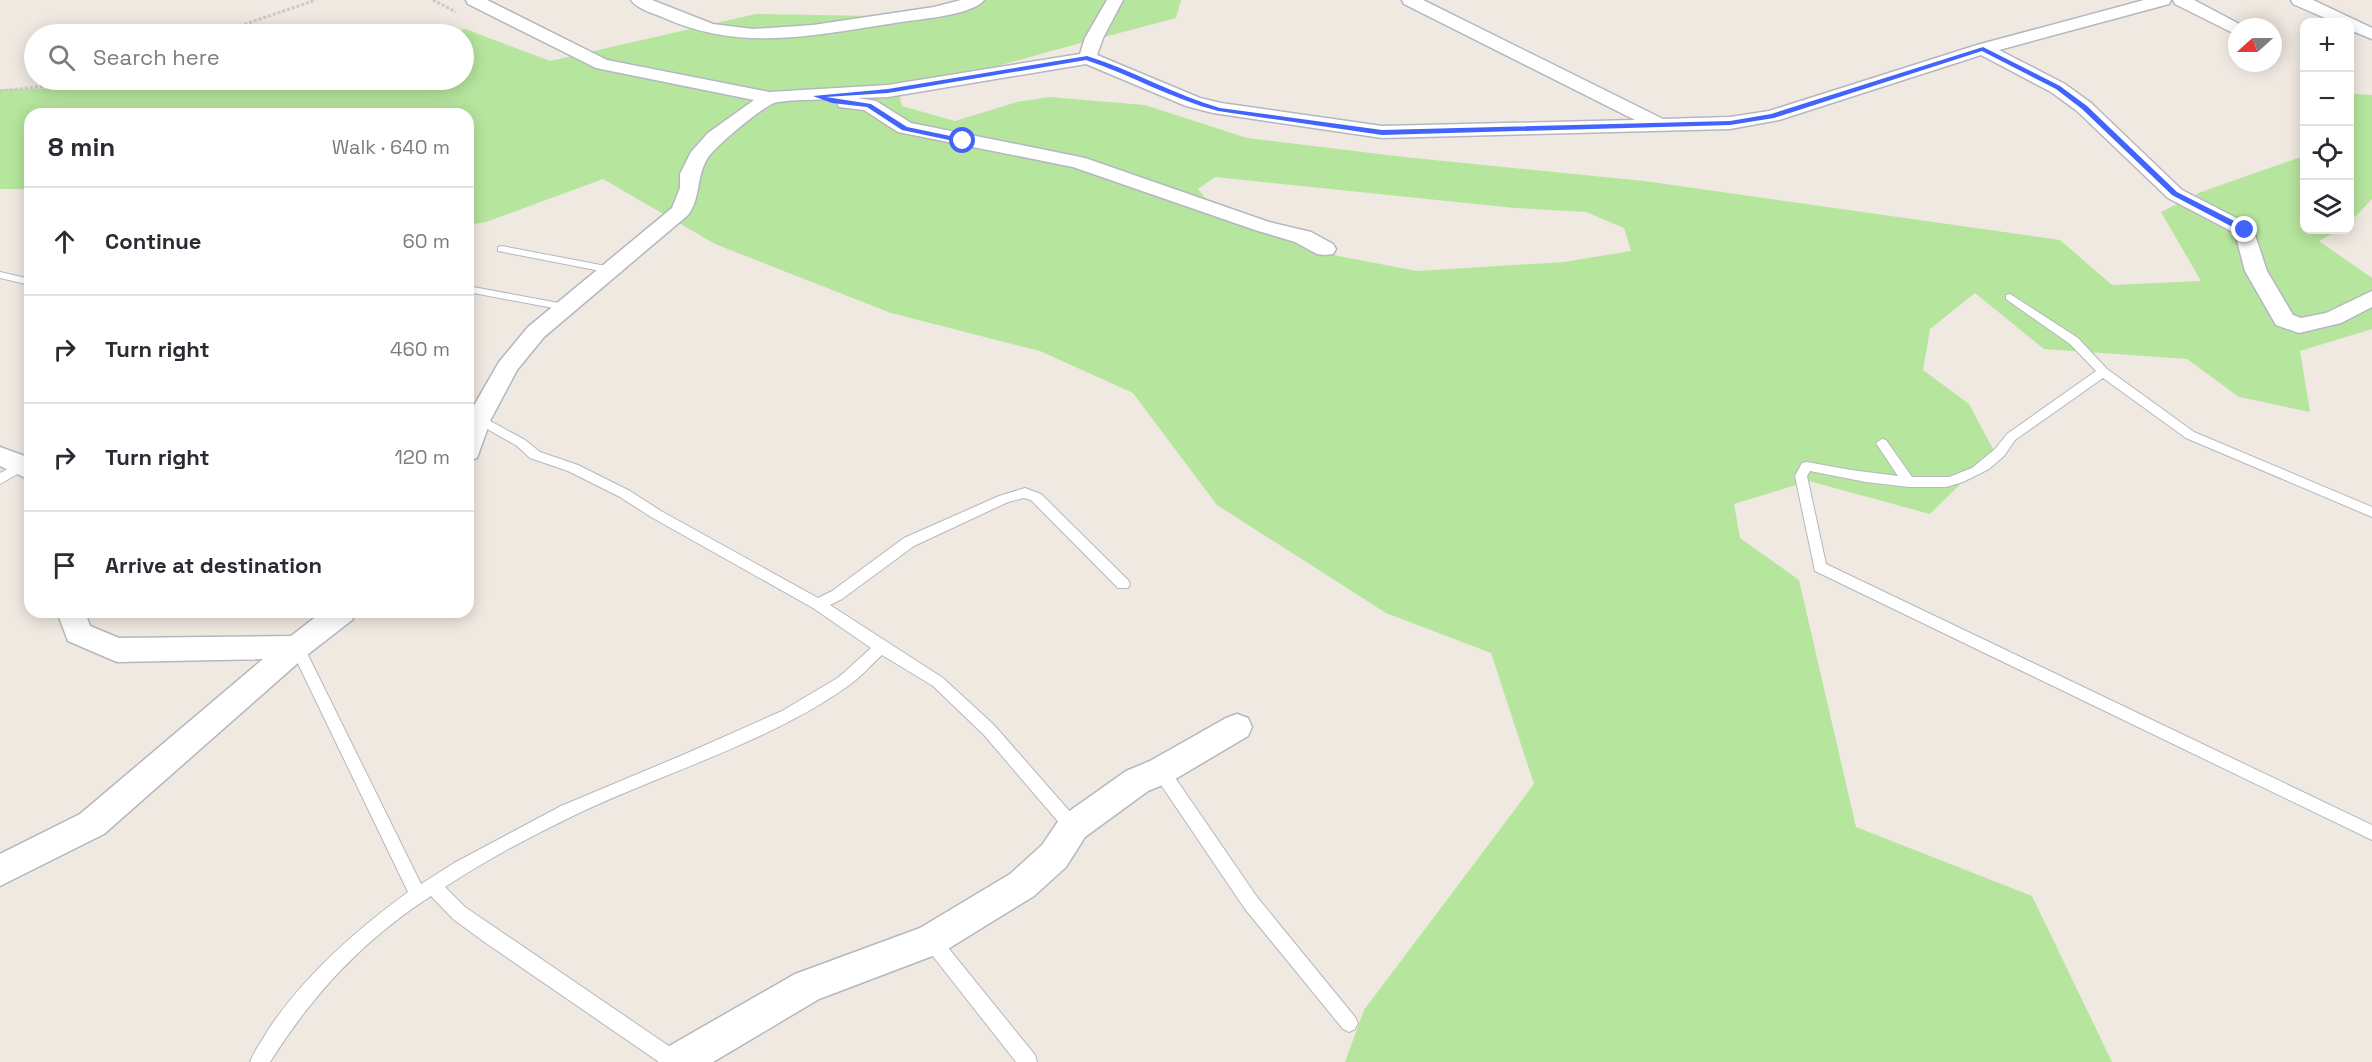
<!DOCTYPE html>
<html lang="en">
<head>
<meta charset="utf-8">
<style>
  :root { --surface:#fff; --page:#f7f7f7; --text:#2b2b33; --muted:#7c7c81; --line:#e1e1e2 }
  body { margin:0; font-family:"Space Grotesk",sans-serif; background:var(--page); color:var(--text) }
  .controls { position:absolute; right:18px; top:18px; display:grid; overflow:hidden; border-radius:12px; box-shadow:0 3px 15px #0003 }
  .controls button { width:54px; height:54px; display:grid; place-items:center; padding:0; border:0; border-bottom:2px solid var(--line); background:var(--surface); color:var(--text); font:30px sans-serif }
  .compass { position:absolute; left:2228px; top:18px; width:54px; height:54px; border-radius:50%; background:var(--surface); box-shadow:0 3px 15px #0003; rotate:249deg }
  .stop { position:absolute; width:18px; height:18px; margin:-14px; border:4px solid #4264fb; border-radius:50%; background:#fff }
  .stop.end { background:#4264fb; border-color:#fff; box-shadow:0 2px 6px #0008 }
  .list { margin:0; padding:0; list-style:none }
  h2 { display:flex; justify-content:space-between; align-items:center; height:78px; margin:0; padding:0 24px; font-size:26px }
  h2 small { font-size:20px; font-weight:400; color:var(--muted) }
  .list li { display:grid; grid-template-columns:39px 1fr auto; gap:18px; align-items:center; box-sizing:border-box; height:108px; padding:0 24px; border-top:2px solid var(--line) }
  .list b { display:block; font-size:22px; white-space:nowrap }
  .list em { font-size:20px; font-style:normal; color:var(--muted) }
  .icon { flex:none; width:33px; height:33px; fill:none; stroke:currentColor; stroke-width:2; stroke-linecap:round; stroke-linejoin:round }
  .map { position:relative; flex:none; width:2372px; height:1062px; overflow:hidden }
  .search { position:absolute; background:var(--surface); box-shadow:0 3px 15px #0003; left:24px; top:24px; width:450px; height:66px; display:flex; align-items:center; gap:15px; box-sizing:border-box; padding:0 21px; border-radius:33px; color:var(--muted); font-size:22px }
  .panel { position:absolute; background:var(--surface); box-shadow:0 3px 15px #0003; left:24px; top:108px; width:450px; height:510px; border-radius:18px }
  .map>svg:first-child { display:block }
</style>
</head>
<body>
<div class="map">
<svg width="2372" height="1062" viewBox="0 0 2372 1062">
  <rect width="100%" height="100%" fill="#efe9e1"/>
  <!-- green -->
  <path fill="#b6e59e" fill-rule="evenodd" d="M 959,0 L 1181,0 L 1176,18 L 1051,51 L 899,94 L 902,106 L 955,121 L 1017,102 L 1049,97 L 1145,105 L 1247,138 L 1404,157 L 1644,181 L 2060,240 L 2112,285 L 2201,281 L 2161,212 L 2201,192 L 2304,156 L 2304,230 L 2339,230 L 2319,241 L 2372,278 L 2372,329 L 2300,351 L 2310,412 L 2239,397 L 2187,359 L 2044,349 L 1975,293 L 1930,329 L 1923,370 L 1969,404 L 1994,451 L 1930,514 L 1809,481 L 1734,504 L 1740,538 L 1799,580 L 1856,827 L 2032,896 L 2112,1062 L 1345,1062 L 1364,1010 L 1534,784 L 1491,653 L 1386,613 L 1217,505 L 1133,393 L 1040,351 L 891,313 L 715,244 L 603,179 L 486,222 L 468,225 L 468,114 L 30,114 L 30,189 L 0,189 L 0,89 L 91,88 L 151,80 L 464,80 L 464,34 L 435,34 L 465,29 L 550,61 L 756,14 L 931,17 ZM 1215,177 L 1515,208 L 1586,212 L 1624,228 L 1631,251 L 1564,262 L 1417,271 L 1338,256 L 1222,219 L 1198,189 Z
    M 2354,94 L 2372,95 L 2372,199 L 2350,222 L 2350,95 Z"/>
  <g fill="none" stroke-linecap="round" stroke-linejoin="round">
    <!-- lane casing -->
    <g stroke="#b4b7c1" stroke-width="2">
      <path id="lane" d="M 502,246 L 611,267 L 616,270 L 611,273 L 498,251 L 498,247 Z
        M 0,272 L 30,279 L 30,285 L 0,278 Z
        M 468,286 L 564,304 L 570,307 L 564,310 L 468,292 Z
        M 2010,294 L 2078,338 L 2107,369 L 2194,432 L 2372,507 L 2372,517 L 2186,438 L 2103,378 L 2015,440 L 2004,456 L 1989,469 L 1963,482 L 1946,487 L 1909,487 L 1866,482 L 1810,471 L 1807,476 L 1826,564 L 2372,825 L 2372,840 L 1815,571 L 1795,476 L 1802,463 L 1807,462 L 1851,470 L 1898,476 L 1876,443 L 1882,439 L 1886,440 L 1912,477 L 1949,477 L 1972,468 L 1995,449 L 2007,434 L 2096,371 L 2070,344 L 2006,299 L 2006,295 Z
        M 479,415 L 525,440 L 540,452 L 578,465 L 630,491 L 661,511 L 818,598 L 832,591 L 904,538 L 999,496 L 1025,488 L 1041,494 L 1128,580 L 1130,584 L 1128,588 L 1118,588 L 1031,500 L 1024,498 L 1008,502 L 914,546 L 842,599 L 830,605 L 943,678 L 994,725 L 1079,822 L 1081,827 L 1079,832 L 1073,834 L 1067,832 L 984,735 L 933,686 L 882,655 C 871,665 861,677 848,686 C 768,743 662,773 573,816 C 529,837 485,861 445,887 L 465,907 L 682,1055 L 684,1062 L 659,1062 L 483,941 L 453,919 L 431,896 C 363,940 313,994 270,1062 L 250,1062 C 254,1051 262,1041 268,1030 C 305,975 355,931 408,892 L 290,647 L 292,643 L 297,641 L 302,643 L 421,884 L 454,863 L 561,806 L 685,754 L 782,711 L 839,677 L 871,648 L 813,608 L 651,517 L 620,497 L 568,471 L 530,458 L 517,446 L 475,422 L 473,419 Z
        M 23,461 L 28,462 L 29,465 L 28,468 L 0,484 L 0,473 Z
        M 1161,764 L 1167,766 L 1257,897 L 1355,1017 L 1358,1023 L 1355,1029 L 1349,1032 L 1343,1029 L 1245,909 L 1155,776 L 1153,771 L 1155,766 Z
        M 931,932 L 937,934 L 1035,1055 L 1037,1062 L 1016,1062 L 925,946 L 922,940 L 925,934 Z"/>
    </g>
    <!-- street casing -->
    <g stroke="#b4b7c1" stroke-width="3">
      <path id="street" d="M 466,0 L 487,0 L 607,60 L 769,92 L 888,85 L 1080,54 L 1085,38 L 1107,0 L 1123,0 L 1103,38 L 1097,55 L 1200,98 L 1221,103 L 1382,126 L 1635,120 L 1404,4 L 1402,0 L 1423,0 L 1663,119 L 1730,117 L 1769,111 L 1977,45 L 2144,0 L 2171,0 L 2169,4 L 1999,50 L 2065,84 L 2091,103 L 2182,190 L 2252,226 L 2267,271 L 2293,315 L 2301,318 L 2326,313 L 2372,291 L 2372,307 L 2341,323 L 2299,333 L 2276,325 L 2245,271 L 2235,233 L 2168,198 L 2077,111 L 2051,92 L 1981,55 L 1779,120 L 1730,129 L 1382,138 L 1213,113 L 1186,106 L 1086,64 L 888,97 L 857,98 L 876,101 L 911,123 L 1085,158 L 1269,222 L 1311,232 L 1333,244 L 1336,249 L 1333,254 L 1325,255 L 1317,254 L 1295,242 L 1255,230 L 1073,167 L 898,132 L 864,110 L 839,107 L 837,103 L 839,99 C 823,100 788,99 774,103 C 761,108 714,147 707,159 C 696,177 701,198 688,215 L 544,337 L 517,370 L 491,419 L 477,458 L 468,461 L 468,416 L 499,362 L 528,327 L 672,208 L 680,188 L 680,174 L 691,152 L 708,133 L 754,100 L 596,68 L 468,4 Z
        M 631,0 L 652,0 L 713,24 L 753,29 L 813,25 L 934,7 L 961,0 L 984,0 C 973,15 920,19 901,22 C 818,34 743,54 662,17 C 653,13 637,9 631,0 Z
        M 2173,0 L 2194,0 L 2245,27 L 2237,27 L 2237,33 L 2231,32 L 2175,4 Z
        M 2291,0 L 2313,0 L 2372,28 L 2372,39 L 2350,30 L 2350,22 L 2334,22 L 2293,4 Z
        M 0,447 L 30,458 L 30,480 L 0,466 Z
        M 57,612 L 85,612 L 90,626 L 119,638 L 291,636 L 322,612 L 356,612 L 352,620 L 307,655 L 104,834 L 0,886 L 0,854 L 80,814 L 263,659 L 117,662 L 68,641 Z
        M 1237,714 L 1248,718 L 1252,727 L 1248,736 L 1172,781 L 1148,791 L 1085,837 L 1066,867 L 1034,896 L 943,952 L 819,999 L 713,1062 L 658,1062 L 664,1049 L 795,974 L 920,928 L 1010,874 L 1042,845 L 1061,817 L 1126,771 L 1150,761 L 1226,718 Z"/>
    </g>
    <!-- path -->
    <path stroke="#c9c9c9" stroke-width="3" stroke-dasharray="3 2" stroke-linecap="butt" d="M 433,0 L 456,12
      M 216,34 L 316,0
      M 0,91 L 75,83 L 170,80"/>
    <!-- lane -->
    <use href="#lane" fill="#fff" fill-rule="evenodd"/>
    <!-- street -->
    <use href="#street" fill="#fff" fill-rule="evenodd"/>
  </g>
  <!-- route -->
  <path fill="#4264fb" d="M 1983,47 L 2060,86 L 2087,106 L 2177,192 L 2248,228 L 2248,232 L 2242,232 L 2172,195 L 2082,109 L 2056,89 L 1982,51 L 1774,118 L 1730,125 L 1382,135 L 1218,111 C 1172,99 1131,75 1086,60 L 888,93 L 826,97 L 871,104 L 907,127 L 965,139 L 963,143 L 902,130 L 867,107 L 832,103 L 813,96 L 888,89 L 1087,56 C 1133,70 1174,95 1220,108 L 1382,130 L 1730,121 L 1771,114 Z"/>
</svg>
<div class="controls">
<button>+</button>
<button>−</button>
<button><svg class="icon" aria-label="locate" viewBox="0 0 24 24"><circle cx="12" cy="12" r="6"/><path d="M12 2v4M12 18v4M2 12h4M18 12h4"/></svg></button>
<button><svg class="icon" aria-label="layers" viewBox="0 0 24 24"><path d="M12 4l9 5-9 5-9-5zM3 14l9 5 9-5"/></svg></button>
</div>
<svg class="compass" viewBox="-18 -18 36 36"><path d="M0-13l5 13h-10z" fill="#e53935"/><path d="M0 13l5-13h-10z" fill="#7c7c81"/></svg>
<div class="stop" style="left:963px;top:141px"></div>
<div class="stop end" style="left:2245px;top:230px"></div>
<div class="search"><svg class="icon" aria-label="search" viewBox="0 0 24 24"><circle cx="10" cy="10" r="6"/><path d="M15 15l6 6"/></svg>Search here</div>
<section class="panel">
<h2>8 min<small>Walk · 640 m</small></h2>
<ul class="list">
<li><svg class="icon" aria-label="ahead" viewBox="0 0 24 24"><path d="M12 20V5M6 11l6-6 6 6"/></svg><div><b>Continue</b></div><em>60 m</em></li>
<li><svg class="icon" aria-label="right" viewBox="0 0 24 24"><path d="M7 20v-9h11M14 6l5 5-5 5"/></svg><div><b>Turn right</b></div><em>460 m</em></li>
<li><svg class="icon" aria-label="right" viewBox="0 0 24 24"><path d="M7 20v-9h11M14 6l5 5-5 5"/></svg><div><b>Turn right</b></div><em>120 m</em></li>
<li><svg class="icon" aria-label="arrive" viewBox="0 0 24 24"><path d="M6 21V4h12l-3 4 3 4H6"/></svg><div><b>Arrive at destination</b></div></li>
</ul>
</section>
</div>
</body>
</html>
